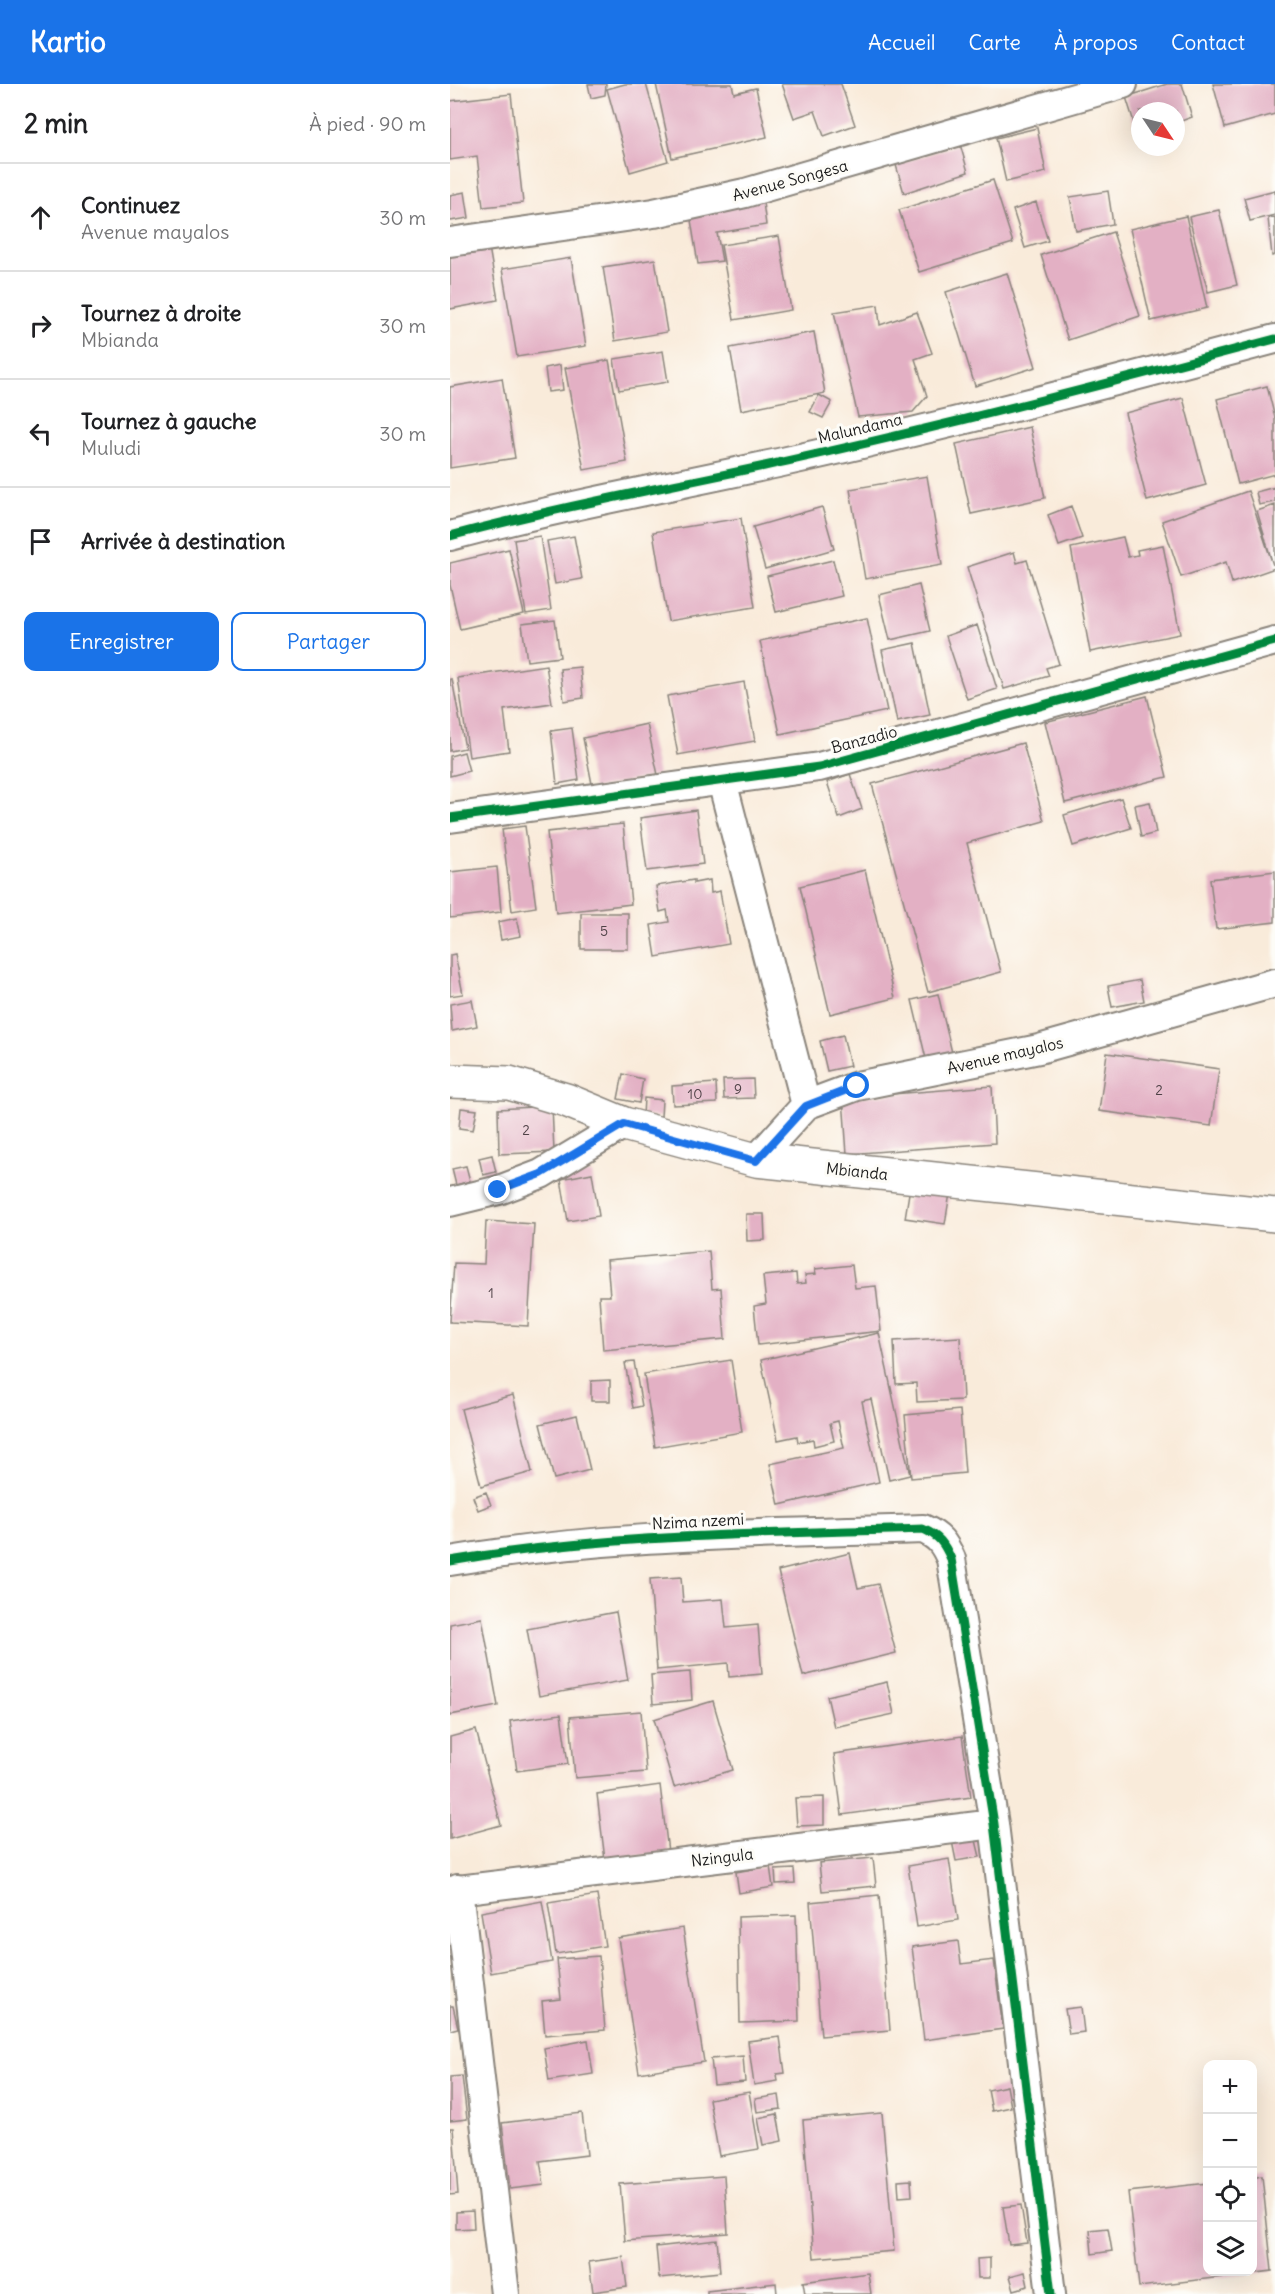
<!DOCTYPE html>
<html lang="fr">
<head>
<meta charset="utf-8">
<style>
  :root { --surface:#fff; --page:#f2f2f2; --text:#202124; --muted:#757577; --line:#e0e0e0; --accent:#1a73e8 }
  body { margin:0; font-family:Delius,sans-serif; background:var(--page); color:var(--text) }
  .controls { position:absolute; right:18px; bottom:18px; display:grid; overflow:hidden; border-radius:12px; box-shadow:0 6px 24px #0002 }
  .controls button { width:54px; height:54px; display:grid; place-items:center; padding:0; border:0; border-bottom:2px solid var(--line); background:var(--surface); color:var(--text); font:30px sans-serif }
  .compass { position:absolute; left:681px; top:18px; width:54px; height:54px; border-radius:50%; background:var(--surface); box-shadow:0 6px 24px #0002; rotate:125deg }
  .stop { position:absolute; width:18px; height:18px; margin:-14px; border:4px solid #1a73e8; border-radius:50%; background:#fff }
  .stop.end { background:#1a73e8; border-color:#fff; box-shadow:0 2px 6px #0008 }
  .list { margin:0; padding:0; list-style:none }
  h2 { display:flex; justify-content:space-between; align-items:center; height:78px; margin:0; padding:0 24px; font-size:26px }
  h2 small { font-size:20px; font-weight:400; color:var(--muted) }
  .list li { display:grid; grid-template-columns:39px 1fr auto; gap:18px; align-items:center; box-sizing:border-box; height:108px; padding:0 24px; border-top:2px solid var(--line) }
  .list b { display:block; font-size:22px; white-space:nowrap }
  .list p { margin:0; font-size:20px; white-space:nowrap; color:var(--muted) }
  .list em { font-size:20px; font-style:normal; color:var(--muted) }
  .actions { display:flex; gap:12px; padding:18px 24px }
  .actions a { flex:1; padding:14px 0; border:2px solid var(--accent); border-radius:12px; text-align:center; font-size:21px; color:var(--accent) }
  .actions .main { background:var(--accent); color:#fff }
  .icon { flex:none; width:33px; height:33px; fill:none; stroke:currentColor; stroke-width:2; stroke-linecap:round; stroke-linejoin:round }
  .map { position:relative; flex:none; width:825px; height:2210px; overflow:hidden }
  header { display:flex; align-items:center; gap:36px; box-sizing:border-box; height:84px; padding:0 30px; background:var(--accent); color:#fff }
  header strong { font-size:28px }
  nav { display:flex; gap:33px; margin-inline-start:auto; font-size:21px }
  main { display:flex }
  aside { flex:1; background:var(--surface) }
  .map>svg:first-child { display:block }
</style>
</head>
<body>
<header>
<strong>Kartio</strong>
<nav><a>Accueil</a><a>Carte</a><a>À propos</a><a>Contact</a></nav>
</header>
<main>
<aside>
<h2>2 min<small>À pied · 90 m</small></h2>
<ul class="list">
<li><svg class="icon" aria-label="ahead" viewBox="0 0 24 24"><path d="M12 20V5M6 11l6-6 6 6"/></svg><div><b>Continuez</b><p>Avenue mayalos</p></div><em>30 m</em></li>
<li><svg class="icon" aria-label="right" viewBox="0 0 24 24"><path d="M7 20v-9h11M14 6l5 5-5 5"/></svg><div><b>Tournez à droite</b><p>Mbianda</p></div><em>30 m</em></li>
<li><svg class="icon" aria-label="left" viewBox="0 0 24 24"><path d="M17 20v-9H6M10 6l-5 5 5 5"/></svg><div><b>Tournez à gauche</b><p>Muludi</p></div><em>30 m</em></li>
<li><svg class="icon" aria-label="arrive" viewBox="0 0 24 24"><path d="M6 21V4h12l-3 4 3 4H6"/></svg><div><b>Arrivée à destination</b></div></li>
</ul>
<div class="actions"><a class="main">Enregistrer</a><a>Partager</a></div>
</aside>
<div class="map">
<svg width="825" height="2210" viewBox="0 0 825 2210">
  <rect width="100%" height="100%" fill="#fdfcf7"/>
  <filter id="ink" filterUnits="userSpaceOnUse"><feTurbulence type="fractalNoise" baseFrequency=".0167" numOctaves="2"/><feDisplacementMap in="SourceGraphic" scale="12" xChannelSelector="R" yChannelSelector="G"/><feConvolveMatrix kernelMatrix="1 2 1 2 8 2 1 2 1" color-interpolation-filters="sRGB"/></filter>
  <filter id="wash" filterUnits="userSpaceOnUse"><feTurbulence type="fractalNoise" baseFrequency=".008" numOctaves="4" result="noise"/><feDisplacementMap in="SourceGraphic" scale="24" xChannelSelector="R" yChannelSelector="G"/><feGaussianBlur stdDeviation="1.35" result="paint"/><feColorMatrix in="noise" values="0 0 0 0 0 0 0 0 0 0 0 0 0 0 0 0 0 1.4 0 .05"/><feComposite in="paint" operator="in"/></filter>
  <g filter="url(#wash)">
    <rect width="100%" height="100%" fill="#f9ebda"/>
    <g id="blocks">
      <!-- building -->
      <path fill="#e3b0c4" d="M 138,0 L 156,0 L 155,11 L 141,14 Z
        M 175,0 L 196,0 L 218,77 L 180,88 L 157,5 Z
        M 206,0 L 282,0 L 284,9 L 306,4 L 317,53 L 222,74 Z
        M 332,0 L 391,0 L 405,41 L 374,52 L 365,27 L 344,34 Z
        M 717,0 L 732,0 L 742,33 L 726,39 L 726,27 L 690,27 L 688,51 L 676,13 Z
        M 763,0 L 825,0 L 825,30 L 775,44 Z
        M 61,10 L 73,119 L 33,123 L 27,72 L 0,76 L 0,17 Z
        M 587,44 L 596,88 L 556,98 L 546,54 Z
        M 510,60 L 518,88 L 454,109 L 446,81 Z
        M 543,96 L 563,159 L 469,188 L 449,126 Z
        M 825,106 L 825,131 L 800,137 L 794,114 Z
        M 658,107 L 663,140 L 626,147 L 620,113 Z
        M 15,108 L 19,134 L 0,137 L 0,111 Z
        M 312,111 L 316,141 L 267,149 L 272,177 L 248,180 L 239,123 Z
        M 586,118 L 598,157 L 575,164 L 563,126 Z
        M 769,126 L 787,201 L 758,208 L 739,133 Z
        M 736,132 L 757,224 L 701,237 L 680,145 Z
        M 825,133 L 825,171 L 822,172 L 818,134 Z
        M 663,148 L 690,232 L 618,256 L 591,171 Z
        M 329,152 L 341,226 L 284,236 L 271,161 Z
        M 39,163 L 48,216 L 0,225 L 0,169 Z
        M 121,174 L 136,262 L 67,273 L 52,185 Z
        M 205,175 L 217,248 L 165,257 L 153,183 Z
        M 557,189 L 586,283 L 525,302 L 496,208 Z
        M 428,221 L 430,241 L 467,228 L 482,269 L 465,275 L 477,312 L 463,328 L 408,333 L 384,228 Z
        M 364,248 L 375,309 L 291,326 L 280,264 Z
        M 213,267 L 218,298 L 169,306 L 164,275 Z
        M 159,276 L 177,378 L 134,386 L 115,284 Z
        M 110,281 L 113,306 L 98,308 L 95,284 Z
        M 52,294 L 65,374 L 0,384 L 0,303 Z
        M 817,302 L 825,334 L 825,390 L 788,400 L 767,315 Z
        M 369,311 L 382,318 L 373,334 L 360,328 Z
        M 733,314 L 756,401 L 697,417 L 675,329 Z
        M 580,343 L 595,414 L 521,430 L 506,360 Z
        M 477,392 L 492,481 L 415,495 L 400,405 Z
        M 825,403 L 825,418 L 809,421 L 806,408 Z
        M 798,407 L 823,481 L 807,427 L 825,421 L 825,484 L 782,499 L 776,478 L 731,493 L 712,437 Z
        M 621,422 L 632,454 L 609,462 L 598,431 Z
        M 372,423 L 384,465 L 315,485 L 303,443 Z
        M 291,434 L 305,523 L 218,537 L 203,448 Z
        M 90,452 L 101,526 L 76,530 L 64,456 Z
        M 124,452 L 132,495 L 105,500 L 97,457 Z
        M 673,453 L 678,473 L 688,471 L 687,466 L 713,461 L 730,550 L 640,568 L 621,464 Z
        M 59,465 L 74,530 L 10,545 L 0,501 L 0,479 Z
        M 564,468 L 567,479 L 577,476 L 609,580 L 596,584 L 599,592 L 554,605 L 517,483 Z
        M 383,476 L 392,512 L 326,528 L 317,492 Z
        M 469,501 L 480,547 L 440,556 L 429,511 Z
        M 417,534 L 437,627 L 330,650 L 310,557 Z
        M 105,536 L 110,573 L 77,577 L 72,540 Z
        M 527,541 L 547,605 L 517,615 L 496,552 Z
        M 465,559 L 480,631 L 447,638 L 432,566 Z
        M 96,581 L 102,619 L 54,626 L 59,667 L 19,673 L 8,594 Z
        M 130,583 L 133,614 L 114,617 L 110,585 Z
        M 0,595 L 2,595 L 15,664 L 0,667 Z
        M 294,598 L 305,657 L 228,671 L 217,612 Z
        M 697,612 L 717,693 L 615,719 L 595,638 Z
        M 197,640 L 208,691 L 143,705 L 133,654 Z
        M 122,644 L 129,696 L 107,700 L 101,647 Z
        M 573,659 L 594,737 L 517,759 L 551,888 L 478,908 L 422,700 Z
        M 14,668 L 19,687 L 0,692 L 0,672 Z
        M 400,690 L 412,725 L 389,734 L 377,698 Z
        M 671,714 L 681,744 L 623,762 L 614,731 Z
        M 700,718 L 706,749 L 691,753 L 685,721 Z
        M 246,726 L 253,780 L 197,787 L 190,734 Z
        M 173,740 L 181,820 L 106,829 L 97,748 Z
        M 75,742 L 86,823 L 62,827 L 52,745 Z
        M 47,783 L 51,828 L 0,834 L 0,788 Z
        M 415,786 L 445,914 L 380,930 L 350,802 Z
        M 825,787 L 825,838 L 766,845 L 760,795 Z
        M 244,796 L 244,799 L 260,796 L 261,809 L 270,807 L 279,860 L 206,873 L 201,841 L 219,838 L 217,826 L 210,828 L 206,802 Z
        M 131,829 L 178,829 L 178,865 L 131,865 Z
        M 67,834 L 71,852 L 51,856 L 48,838 Z
        M 5,870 L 13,910 L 0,912 L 0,871 Z
        M 690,896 L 694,917 L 662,923 L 658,902 Z
        M 488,910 L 503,973 L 477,979 L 462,916 Z
        M 22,916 L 27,942 L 2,947 L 0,920 Z
        M 393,951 L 400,982 L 377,987 L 370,957 Z
        M 657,969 L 769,985 L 761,1042 L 649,1027 Z
        M 173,990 L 193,995 L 189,1019 L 168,1015 Z
        M 303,995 L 304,1014 L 274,1015 L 273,996 Z
        M 266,999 L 267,1019 L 223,1021 L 222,1002 Z
        M 542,1002 L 545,1059 L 397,1070 L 393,1014 Z
        M 194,1014 L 212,1016 L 211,1033 L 193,1032 Z
        M 102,1022 L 104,1068 L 49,1070 L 48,1025 Z
        M 11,1024 L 27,1026 L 23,1046 L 9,1044 Z
        M 42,1071 L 46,1088 L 33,1091 L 29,1074 Z
        M 16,1082 L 20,1097 L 6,1101 L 2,1085 Z
        M 142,1089 L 149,1132 L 118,1137 L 111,1095 Z
        M 460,1103 L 500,1109 L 495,1140 L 455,1134 Z
        M 296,1130 L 314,1130 L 315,1156 L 297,1157 Z
        M 36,1137 L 84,1140 L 78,1242 L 0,1238 L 4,1179 L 34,1180 Z
        M 259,1167 L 262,1205 L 271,1204 L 275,1255 L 153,1266 L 149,1212 L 160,1212 L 157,1176 Z
        M 402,1181 L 405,1204 L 426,1202 L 431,1247 L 308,1261 L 304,1222 L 316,1220 L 313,1192 L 346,1189 L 347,1200 L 356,1199 L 355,1191 L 366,1190 L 365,1185 Z
        M 429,1249 L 460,1391 L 439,1396 L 421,1315 L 412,1317 L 429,1398 L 329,1421 L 320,1380 L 394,1364 L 388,1337 L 380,1339 L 384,1357 L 364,1362 L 363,1355 L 348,1358 L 347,1352 L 328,1356 L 311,1276 Z
        M 510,1253 L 513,1316 L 467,1318 L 466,1299 L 446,1300 L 444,1257 Z
        M 281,1276 L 292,1348 L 205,1363 L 194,1290 Z
        M 184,1278 L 192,1322 L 183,1324 L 175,1279 Z
        M 160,1296 L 160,1317 L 141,1317 L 141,1297 Z
        M 63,1311 L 82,1388 L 31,1402 L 11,1325 Z
        M 510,1326 L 515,1389 L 461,1394 L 455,1331 Z
        M 127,1331 L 140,1386 L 104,1395 L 90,1340 Z
        M 36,1408 L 41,1421 L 28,1426 L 23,1413 Z
        M 400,1469 L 408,1504 L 428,1500 L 446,1569 L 353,1592 L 328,1487 Z
        M 231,1493 L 233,1518 L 273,1515 L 276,1544 L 308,1541 L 312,1590 L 279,1593 L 278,1579 L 207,1586 L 200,1495 Z
        M 166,1528 L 178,1596 L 89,1612 L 77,1545 Z
        M 32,1534 L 48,1622 L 0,1631 L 0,1540 Z
        M 240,1588 L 242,1616 L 203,1620 L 201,1591 Z
        M 437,1598 L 444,1630 L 384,1643 L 377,1612 Z
        M 263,1617 L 283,1686 L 224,1703 L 204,1635 Z
        M 191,1627 L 196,1688 L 125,1694 L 120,1633 Z
        M 111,1630 L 118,1680 L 67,1687 L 60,1637 Z
        M 26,1646 L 51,1741 L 0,1755 L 0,1653 Z
        M 512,1652 L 521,1713 L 392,1731 L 384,1670 Z
        M 210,1701 L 218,1768 L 155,1776 L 147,1710 Z
        M 374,1713 L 374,1741 L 347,1742 L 345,1714 Z
        M 525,1752 L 530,1773 L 506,1777 L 502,1757 Z
        M 423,1774 L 426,1802 L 372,1807 L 369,1779 Z
        M 499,1775 L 508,1836 L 467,1843 L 458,1782 Z
        M 320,1782 L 323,1803 L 289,1809 L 286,1788 Z
        M 344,1785 L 345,1799 L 326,1800 L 325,1786 Z
        M 147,1811 L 155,1862 L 106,1870 L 98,1819 Z
        M 429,1811 L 440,1946 L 371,1952 L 360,1818 Z
        M 92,1817 L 102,1878 L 41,1889 L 31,1828 Z
        M 346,1831 L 349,1937 L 290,1939 L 288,1833 Z
        M 233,1844 L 254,1978 L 189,1989 L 168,1854 Z
        M 508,1857 L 511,1880 L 544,1876 L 553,1945 L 474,1956 L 462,1863 Z
        M 149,1872 L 155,1946 L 95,1951 L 92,1917 L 111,1915 L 107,1875 Z
        M 0,1922 L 3,1922 L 8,1944 L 0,1946 Z
        M 631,1923 L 634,1948 L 619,1950 L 615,1925 Z
        M 330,1953 L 335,1989 L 327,1990 L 328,1997 L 304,2001 L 298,1957 Z
        M 138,1956 L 143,1990 L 99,1997 L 94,1964 Z
        M 293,1972 L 295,1998 L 264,2001 L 261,1975 Z
        M 12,1992 L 17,2035 L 0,2037 L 0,1993 Z
        M 557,2002 L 561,2023 L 542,2027 L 538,2006 Z
        M 299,2008 L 309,2065 L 269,2072 L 259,2015 Z
        M 329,2011 L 331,2025 L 307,2028 L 305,2015 Z
        M 132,2029 L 137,2071 L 90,2077 L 94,2101 L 60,2105 L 52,2039 Z
        M 432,2029 L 444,2167 L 364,2174 L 353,2036 Z
        M 327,2030 L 332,2057 L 313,2061 L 308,2034 Z
        M 0,2044 L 3,2044 L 8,2110 L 0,2111 Z
        M 274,2092 L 278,2149 L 175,2157 L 170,2100 Z
        M 812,2092 L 822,2187 L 689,2203 L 678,2108 L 758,2099 L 758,2188 L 802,2188 L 802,2094 Z
        M 461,2096 L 462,2112 L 449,2113 L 448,2097 Z
        M 571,2121 L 577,2159 L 559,2161 L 553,2123 Z
        M 23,2127 L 24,2144 L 6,2145 L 6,2128 Z
        M 658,2144 L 662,2167 L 642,2170 L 640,2146 Z
        M 267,2156 L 270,2188 L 209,2194 L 206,2163 Z
        M 173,2173 L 177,2203 L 143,2208 L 139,2178 Z
        M 540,2174 L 540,2194 L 528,2194 L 527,2175 Z
        M 575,2188 L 578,2202 L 564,2206 L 560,2192 Z
        M 418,2189 L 421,2210 L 355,2210 L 353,2198 Z
        M 326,2199 L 327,2210 L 257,2210 L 257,2207 Z"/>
    </g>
  </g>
  <g filter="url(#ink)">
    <use href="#blocks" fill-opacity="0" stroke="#8a847b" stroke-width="1.5"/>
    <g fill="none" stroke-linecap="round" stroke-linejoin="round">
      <!-- minor casing -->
      <g stroke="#8a847b" stroke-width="32">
        <path id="minor" d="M 0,158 L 204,129 L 295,109 L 673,0
          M 0,452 C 111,422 224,402 337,377 C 500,341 663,298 825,255
          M 272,697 L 356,1021
          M 0,734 L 369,683 L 825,557
          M 306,1076 L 356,1021 L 407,1002 L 589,965 L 825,899
          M 0,1118 L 49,1106 L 91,1090 L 174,1040
          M 0,1477 C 156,1450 315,1450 473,1445 C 489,1452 494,1459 501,1475 L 544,1740 L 601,2210
          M 8,1805 L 55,2210
          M 0,1807 L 544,1740"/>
      </g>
      <!-- tertiary casing -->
      <g stroke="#8a847b" stroke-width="36">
        <path id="tertiary" d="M 0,997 L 59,999 L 116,1016 L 174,1040 L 306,1076 L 825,1131"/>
      </g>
      <!-- minor -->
      <use href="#minor" stroke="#fff" stroke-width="28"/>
      <!-- tertiary -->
      <use href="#tertiary" stroke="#fff" stroke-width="33"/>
      <!-- cycleway casing -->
      <g stroke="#fdfcf7" stroke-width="13">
        <path id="cycleway" d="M 0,452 C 111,422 224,402 337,377 C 500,341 663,298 825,255
          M 0,734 L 369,683 L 825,557
          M 0,1477 C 156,1450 315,1450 473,1445 C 489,1452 494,1459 501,1475 L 544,1740 L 601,2210"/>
      </g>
      <!-- cycleway -->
      <use href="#cycleway" stroke="#00873e" stroke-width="9"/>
    </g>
  </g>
  <g fill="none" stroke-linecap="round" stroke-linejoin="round" filter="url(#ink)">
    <!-- route -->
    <path stroke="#1a73e8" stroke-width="8" d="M 48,1106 L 91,1090 L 174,1040 L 306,1077 L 356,1022 L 407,1002"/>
  </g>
  <g text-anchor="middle" stroke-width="6" stroke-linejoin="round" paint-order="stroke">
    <!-- number labels -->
    <g font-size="14" fill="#4e4146">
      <text x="154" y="852">5</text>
      <text x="288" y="1010">9</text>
      <text x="709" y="1011">2</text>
      <text x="245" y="1015">10</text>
      <text x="76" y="1051">2</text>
      <text x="41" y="1214">1</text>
    </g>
    <!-- street labels -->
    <g font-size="16" fill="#1c1c1c" stroke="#fdfcf7">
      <text transform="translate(340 96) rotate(-15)" y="6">Avenue Songesa</text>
      <text transform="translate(410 344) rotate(-13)" y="6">Malundama</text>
      <text transform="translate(414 655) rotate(-15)" y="6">Banzadio</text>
      <text transform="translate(555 971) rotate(-13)" y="6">Avenue mayalos</text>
      <text transform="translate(407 1087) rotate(6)" y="6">Mbianda</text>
      <text transform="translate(248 1437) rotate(-3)" y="6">Nzima nzemi</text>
      <text transform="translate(272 1773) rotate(-7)" y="6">Nzingula</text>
    </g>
  </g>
</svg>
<div class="controls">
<button>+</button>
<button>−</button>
<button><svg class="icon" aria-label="locate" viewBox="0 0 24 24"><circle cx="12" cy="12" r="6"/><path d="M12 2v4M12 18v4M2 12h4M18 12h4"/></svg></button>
<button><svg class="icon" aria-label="layers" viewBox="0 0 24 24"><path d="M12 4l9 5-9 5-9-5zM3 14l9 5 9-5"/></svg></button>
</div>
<svg class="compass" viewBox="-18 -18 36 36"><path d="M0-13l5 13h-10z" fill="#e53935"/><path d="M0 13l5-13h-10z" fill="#757577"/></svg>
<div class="stop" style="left:407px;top:1002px"></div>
<div class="stop end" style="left:48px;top:1106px"></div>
</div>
</main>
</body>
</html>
